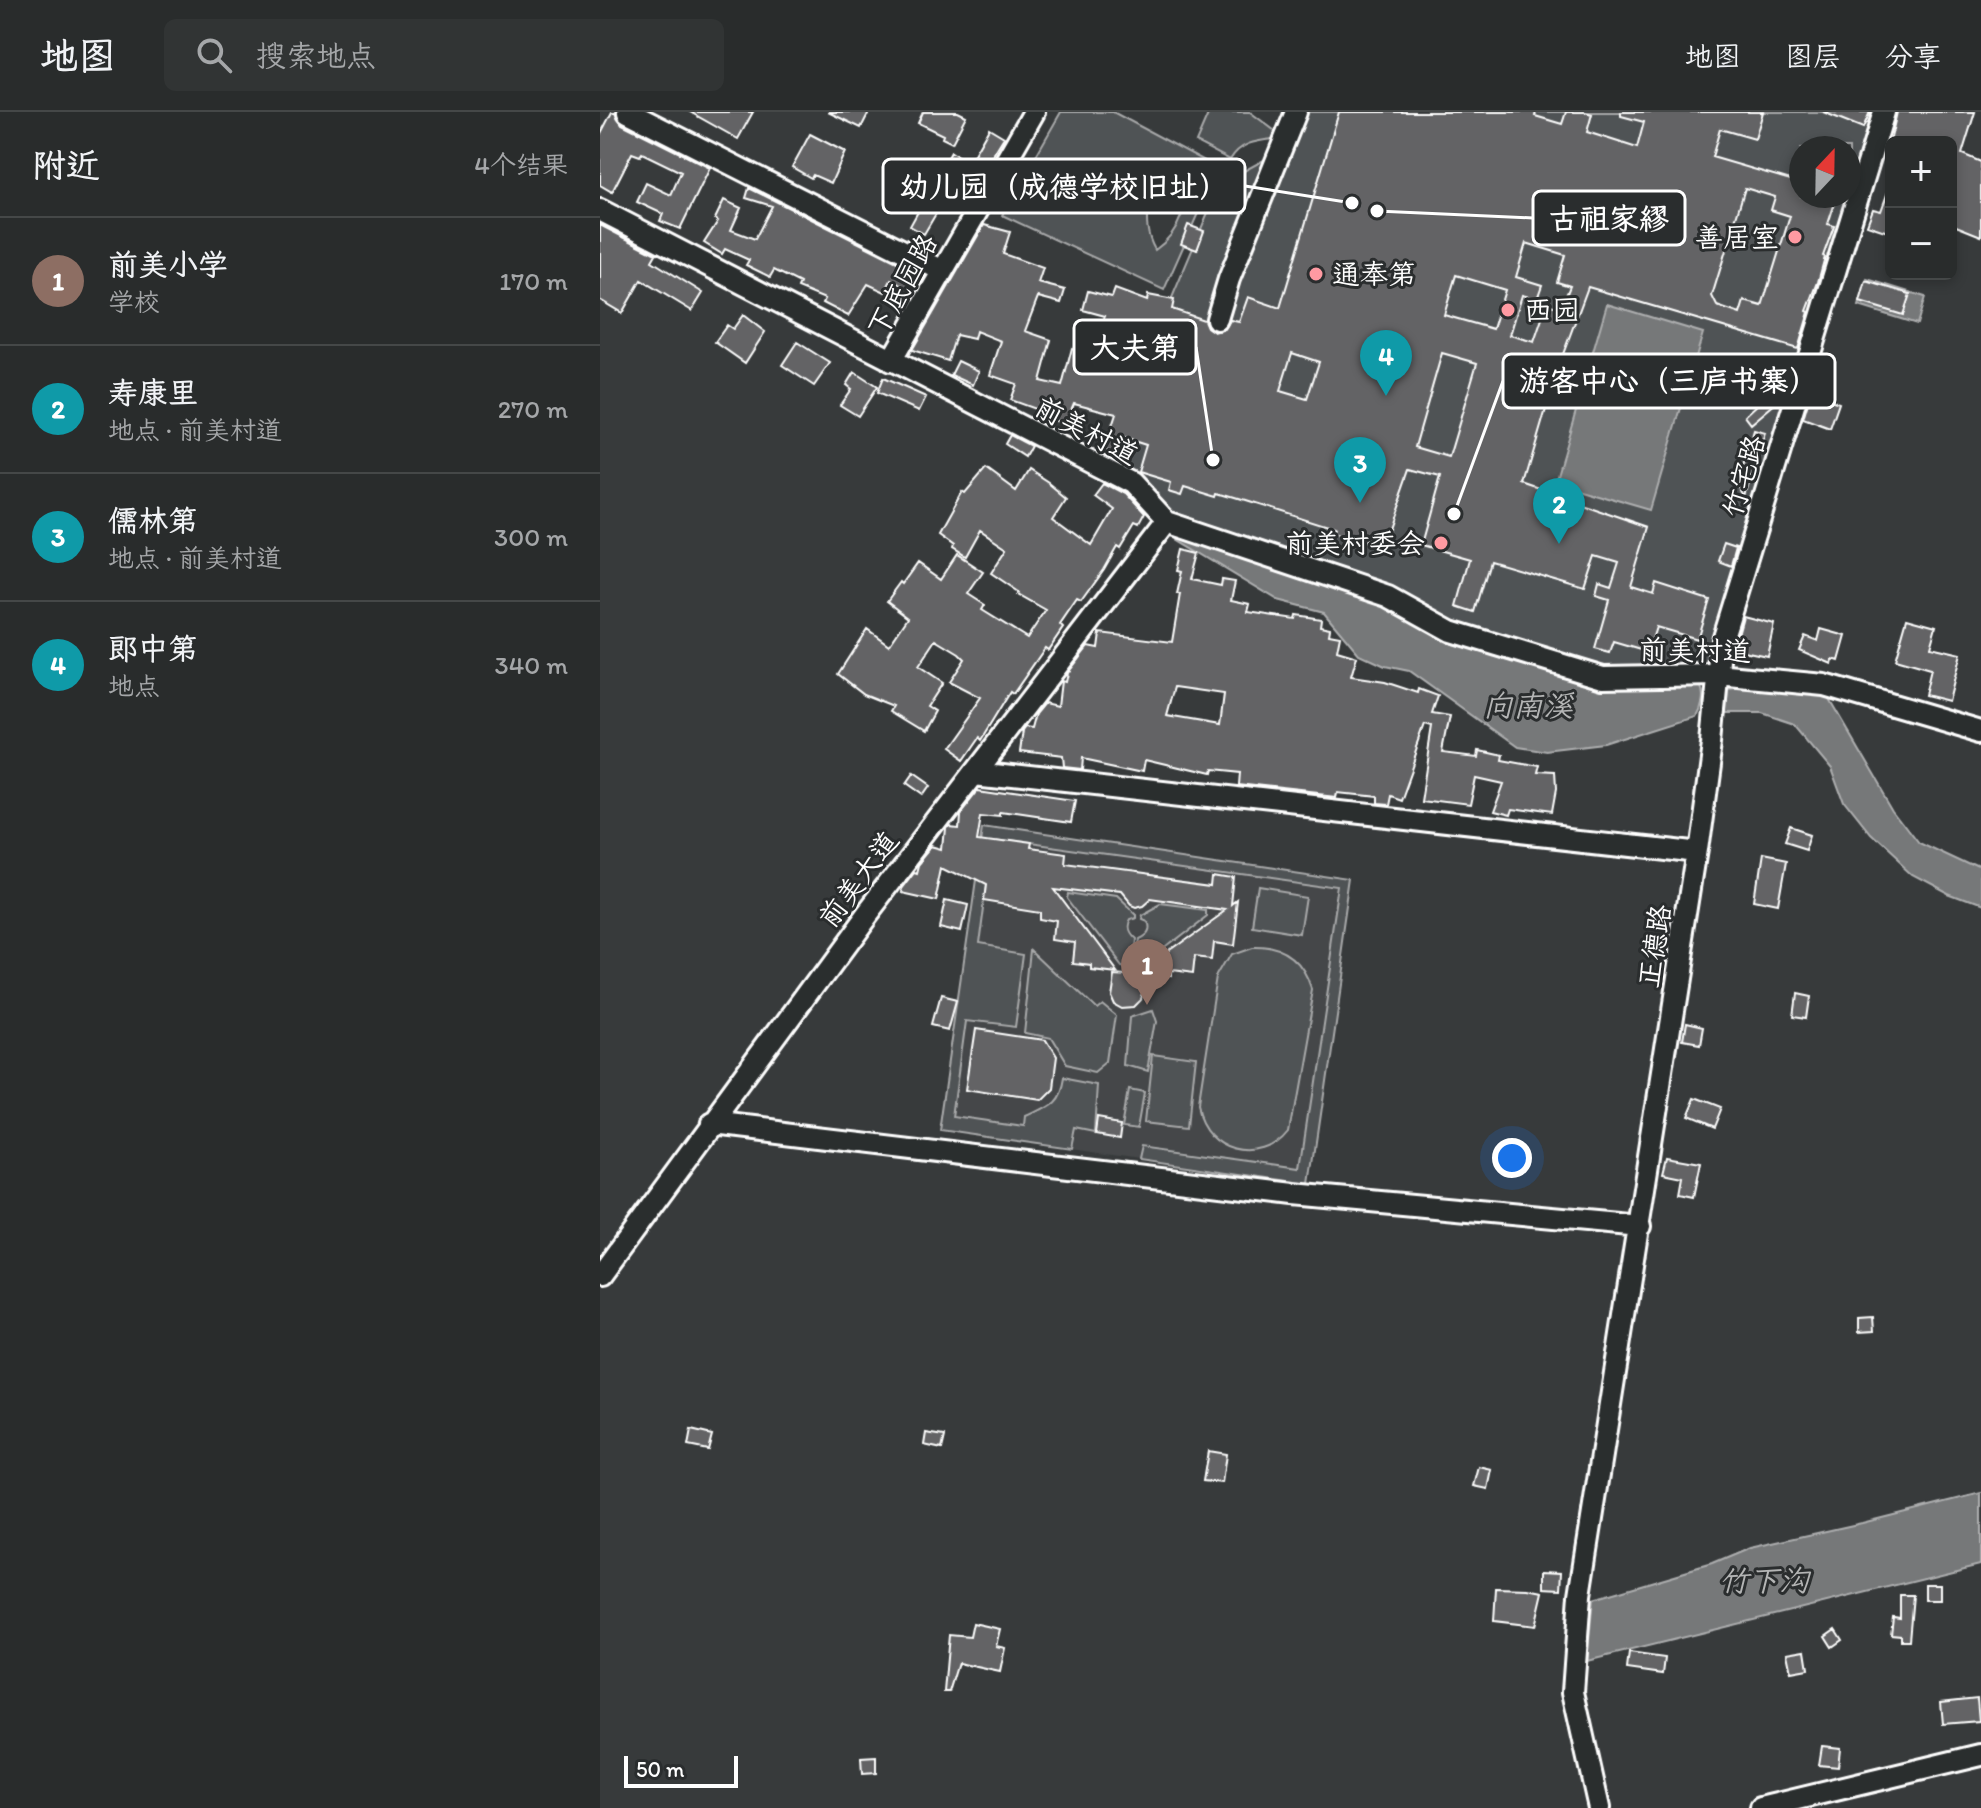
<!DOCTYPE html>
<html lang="zh">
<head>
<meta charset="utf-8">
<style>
  :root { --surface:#292c2c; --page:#313434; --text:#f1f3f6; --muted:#a5a7a9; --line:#454848; --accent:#ff9aa2 }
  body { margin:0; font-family:Itim,"LXGW WenKai TC",sans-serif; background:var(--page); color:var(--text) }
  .controls { position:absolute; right:24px; top:24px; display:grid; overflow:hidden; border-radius:12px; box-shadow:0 4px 12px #0003 }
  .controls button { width:72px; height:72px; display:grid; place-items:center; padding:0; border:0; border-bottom:2px solid var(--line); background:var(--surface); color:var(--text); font:40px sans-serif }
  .compass { position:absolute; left:1189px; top:24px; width:72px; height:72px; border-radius:50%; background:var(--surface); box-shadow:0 4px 12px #0003; rotate:22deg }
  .scale { position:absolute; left:24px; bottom:20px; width:114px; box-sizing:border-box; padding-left:8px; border:4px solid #fff; border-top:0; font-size:22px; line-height:28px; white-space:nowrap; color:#fff; -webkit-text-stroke:6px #2a2d2e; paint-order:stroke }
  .you { position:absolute; left:912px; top:1046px; width:28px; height:28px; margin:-20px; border:6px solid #fff; border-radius:50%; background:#1a73e8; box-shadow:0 0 0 12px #1a73e833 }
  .badge { display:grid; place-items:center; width:52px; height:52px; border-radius:50%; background:var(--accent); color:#fff; font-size:26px; font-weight:700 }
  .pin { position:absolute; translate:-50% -66px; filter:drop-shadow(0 2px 4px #0008) }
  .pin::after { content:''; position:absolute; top:42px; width:28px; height:24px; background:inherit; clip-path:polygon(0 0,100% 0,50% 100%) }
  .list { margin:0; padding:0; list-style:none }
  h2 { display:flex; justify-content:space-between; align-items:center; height:104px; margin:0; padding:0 32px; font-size:34px }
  h2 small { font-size:26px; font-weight:400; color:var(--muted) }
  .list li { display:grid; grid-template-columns:52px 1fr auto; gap:24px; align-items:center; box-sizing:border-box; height:128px; padding:0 32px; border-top:2px solid var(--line) }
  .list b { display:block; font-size:30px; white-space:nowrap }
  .list p { margin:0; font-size:26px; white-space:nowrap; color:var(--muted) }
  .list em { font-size:26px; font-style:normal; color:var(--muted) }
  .icon { flex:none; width:44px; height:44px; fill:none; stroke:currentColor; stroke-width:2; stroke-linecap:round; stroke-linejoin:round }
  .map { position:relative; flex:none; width:1381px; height:1696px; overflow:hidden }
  header { display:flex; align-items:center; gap:48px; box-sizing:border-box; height:112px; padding:0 40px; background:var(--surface); border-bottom:2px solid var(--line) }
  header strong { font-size:38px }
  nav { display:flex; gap:44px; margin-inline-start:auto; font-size:28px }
  .search { width:560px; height:72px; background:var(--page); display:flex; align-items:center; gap:20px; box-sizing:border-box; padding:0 28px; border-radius:12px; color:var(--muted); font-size:30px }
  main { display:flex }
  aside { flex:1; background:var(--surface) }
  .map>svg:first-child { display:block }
</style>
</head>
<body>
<header>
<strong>地图</strong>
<div class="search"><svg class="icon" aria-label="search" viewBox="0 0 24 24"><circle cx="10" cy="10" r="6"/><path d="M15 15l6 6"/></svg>搜索地点</div>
<nav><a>地图</a><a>图层</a><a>分享</a></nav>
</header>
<main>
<aside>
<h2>附近<small>4个结果</small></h2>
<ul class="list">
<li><span class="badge" style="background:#8d6e63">1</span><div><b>前美小学</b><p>学校</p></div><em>170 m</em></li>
<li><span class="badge" style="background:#0f9aa8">2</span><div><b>寿康里</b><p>地点 · 前美村道</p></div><em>270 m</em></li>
<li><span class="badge" style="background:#0f9aa8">3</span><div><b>儒林第</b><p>地点 · 前美村道</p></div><em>300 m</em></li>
<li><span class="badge" style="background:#0f9aa8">4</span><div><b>郎中第</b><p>地点</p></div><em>340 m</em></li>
</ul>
</aside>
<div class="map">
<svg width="1381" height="1696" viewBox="0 0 1381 1696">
  <rect width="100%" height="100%" fill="#373a3b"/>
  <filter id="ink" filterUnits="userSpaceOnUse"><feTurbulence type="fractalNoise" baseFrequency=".0125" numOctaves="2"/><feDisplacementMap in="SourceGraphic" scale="16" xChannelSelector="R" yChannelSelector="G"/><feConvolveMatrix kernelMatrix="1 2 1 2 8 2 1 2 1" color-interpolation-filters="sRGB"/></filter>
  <g filter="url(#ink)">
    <!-- built -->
    <path fill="#444748" d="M 384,713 L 754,768 L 710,1072 L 340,1018 Z"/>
    <!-- green -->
    <path fill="#505354" stroke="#a8a9aa" stroke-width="2" fill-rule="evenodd" d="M 461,0 L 513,0 L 618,56 L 564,178 L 402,103 ZM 579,60 C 595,87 578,122 555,138 C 539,111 547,69 579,60 Z
      M 609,0 L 650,0 L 675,19 L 673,27 C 655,29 640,31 630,48 L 596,30 Z
      M 692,0 L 1298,0 L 1267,80 L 1126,551 L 1078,559 L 997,558 L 856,512 L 570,405 L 523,354 L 566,200 L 620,72 L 675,42 ZM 1201,36 L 1249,36 L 1249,84 L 1201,84 Z
      M 384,713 L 754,768 L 710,1072 L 539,1047 L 542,1034 L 700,1056 L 742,776 L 392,727 L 378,834 L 426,842 L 416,915 L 367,909 L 354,1004 L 423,1014 L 424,1005 C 447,994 458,992 462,966 L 499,973 L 496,1022 L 476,1018 L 472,1037 L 340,1018 Z
      M 658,776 L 708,784 L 702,823 L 652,815 Z
      M 468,780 L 516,787 L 533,803 L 533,806 L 526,808 C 521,816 524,822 531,828 L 528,854 L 519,853 L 467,785 Z
      M 560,792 L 608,798 L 608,803 L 541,855 L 531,854 L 535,828 C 544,824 548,819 544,809 L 539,807 L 540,803 Z
      M 652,835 C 684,834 704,848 713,878 L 688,1018 C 660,1054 607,1039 598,995 L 618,866 L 632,842 Z
      M 434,837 L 494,894 L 500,889 L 517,903 L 510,951 L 498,961 L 465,954 L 448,926 L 425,921 Z
      M 553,897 L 557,909 L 548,960 L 528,954 L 532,904 Z
      M 553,944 L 596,950 L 589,1014 L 546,1009 Z
      M 530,978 L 545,981 L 539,1015 L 524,1013 Z"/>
    <!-- water -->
    <path fill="#767879" stroke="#adaeaf" stroke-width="2" d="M 1267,167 L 1325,185 L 1317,212 L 1259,194 Z
      M 1007,192 L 1103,221 L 1051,398 L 955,370 Z
      M 576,423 L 674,452 L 1002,574 L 1101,575 C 1105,583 1102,596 1097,604 L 1006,633 L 947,640 L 915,635 L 809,559 L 785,554 L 759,542 L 724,500 L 678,488 L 577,427 Z
      M 1155,575 L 1225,580 L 1293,696 L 1319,730 L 1381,759 L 1381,796 L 1349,784 L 1313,765 L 1271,726 L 1244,692 L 1230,654 L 1195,612 L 1162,601 L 1127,601 L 1129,578 Z
      M 1381,1381 L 1381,1452 L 987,1549 L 993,1487 L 1112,1452 L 1150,1436 L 1262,1411 Z"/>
    <!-- building -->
    <path fill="#636465" stroke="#fff" stroke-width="2" fill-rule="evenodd" d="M 12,0 L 15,0 L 22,12 L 110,56 L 80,117 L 60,109 L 63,102 L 37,90 L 46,71 L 71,83 L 81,60 L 42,41 L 40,44 L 32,41 L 12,80 L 0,73 L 0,23 Z
      M 90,0 L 153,0 L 138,27 Z
      M 228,0 L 269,0 L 261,16 Z
      M 323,0 L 358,0 L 366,4 L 352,31 L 342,26 L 343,23 L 318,11 Z
      M 739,0 L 936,0 L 935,4 L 962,12 L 966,0 L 985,0 L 992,2 L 987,20 L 1037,36 L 1044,10 L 1021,4 L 1021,0 L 1163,0 L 1155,27 L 1120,17 L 1112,45 L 1201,71 L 1201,84 L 1237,84 L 1228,112 L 1234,114 L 1223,144 L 1225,145 L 1218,170 L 1207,199 L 1209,200 L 1198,237 L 988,175 L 959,253 L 924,372 L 1049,415 L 1031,475 L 1053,482 L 1056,471 L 1109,488 L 1097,527 L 1056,515 L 1048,540 L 1014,530 L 1010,541 L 995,537 L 1009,488 L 996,484 L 999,472 L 1011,476 L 1019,451 L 996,444 L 985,477 L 890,449 L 875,500 L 857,494 L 870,447 L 821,433 L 840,365 L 810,357 L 783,434 L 766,427 L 764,431 L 732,421 L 734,417 L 639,387 L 619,381 L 618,384 L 585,374 L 582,382 L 569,378 L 571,370 L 538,360 L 546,333 L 524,326 L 518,343 L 504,338 L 516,302 L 474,291 L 465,313 L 437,301 L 438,298 L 410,288 L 416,272 L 390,263 L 401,229 L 376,219 L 374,227 L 356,223 L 348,249 L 312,238 L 384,113 L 410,120 L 403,142 L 443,156 L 438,171 L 465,178 L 461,191 L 438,185 L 425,219 L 451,228 L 440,269 L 462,274 L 472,236 L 491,242 L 505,204 L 483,198 L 488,179 L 512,185 L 515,177 L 547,189 L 548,183 L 574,188 L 572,197 L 604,208 L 607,215 L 614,220 L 625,217 L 630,208 L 639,210 L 648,185 L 680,196 ZM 1145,76 L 1175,85 L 1171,98 L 1190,104 L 1162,194 L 1144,189 L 1140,202 L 1117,194 L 1112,184 ZM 926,131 L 965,143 L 957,170 L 970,174 L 961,196 L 947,192 L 934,230 L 910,223 L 922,183 L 937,187 L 942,173 L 916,165 ZM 856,163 L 905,178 L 893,217 L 844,203 ZM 692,241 L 719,250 L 707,287 L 680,279 ZM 842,241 L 877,251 L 849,345 L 815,335 Z
      M 1223,0 L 1270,0 L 1263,16 Z
      M 1297,0 L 1375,0 L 1362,42 L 1381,50 L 1381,124 L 1351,112 L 1351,30 L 1290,30 Z
      M 389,16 L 404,25 L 363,92 L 347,83 L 324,122 L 310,114 L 351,40 L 369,51 Z
      M 210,22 L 245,40 L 231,71 L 213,63 L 211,66 L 192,55 Z
      M 149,76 L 325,164 L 316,180 L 291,168 L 285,180 L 268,172 L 248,204 L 223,191 L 225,187 L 198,176 L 200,171 L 174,158 L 170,165 L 146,153 L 149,148 L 125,137 L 122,142 L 104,131 L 118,109 L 115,107 L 124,88 L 141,96 L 131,118 L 155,127 L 172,94 L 146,86 Z
      M 1289,77 L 1291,77 L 1291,121 L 1267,113 L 1273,97 L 1281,99 Z
      M 0,113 L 56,142 L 52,149 L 103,181 L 92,199 L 41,168 L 22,201 L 0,188 Z
      M 588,113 L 604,119 L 597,138 L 581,132 Z
      M 1266,169 L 1310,182 L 1303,203 L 1260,190 Z
      M 143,203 L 165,220 L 145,251 L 115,230 L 127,213 L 133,217 Z
      M 197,230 L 230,251 L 214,274 L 182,253 Z
      M 358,249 L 379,259 L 373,273 L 351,263 Z
      M 254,260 L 277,275 L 258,304 L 240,293 L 251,277 L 246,273 Z
      M 1190,262 L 1183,285 L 1151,312 L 1145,304 Z
      M 283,266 L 326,285 L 319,299 L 277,281 Z
      M 1211,281 L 1239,291 L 1230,317 L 1203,307 Z
      M 1154,318 L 1165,321 L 1146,386 L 1138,371 Z
      M 410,323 L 431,334 L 425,345 L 405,332 Z
      M 386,357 L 416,379 L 429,358 L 449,371 L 466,385 L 453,405 L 491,433 L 512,397 L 493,383 L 502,371 L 523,382 L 544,405 L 538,416 L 534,414 L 520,437 L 517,435 L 504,458 L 481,490 L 477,488 L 460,513 L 463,516 L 448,538 L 445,536 L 413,582 L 410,580 L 380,629 L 377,626 L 361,649 L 344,637 L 380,586 L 349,570 L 364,547 L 359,542 L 336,528 L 318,555 L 342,571 L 327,594 L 335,599 L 324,619 L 291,599 L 294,594 L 264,582 L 238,562 L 267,517 L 289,533 L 308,505 L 287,489 L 301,470 L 303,472 L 318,451 L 341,467 L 357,443 L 383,460 L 368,482 L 385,493 L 382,498 L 427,526 L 446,498 L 418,482 L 419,480 L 391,461 L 407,436 L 380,418 L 365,445 L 352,437 L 353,434 L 338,423 L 362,380 L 365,382 Z
      M 1124,432 L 1136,436 L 1131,454 L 1118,449 Z
      M 583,437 L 599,441 L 592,467 L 621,473 L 622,467 L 635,469 L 631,488 L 650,492 L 648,500 L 695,507 L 696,503 L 721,507 L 720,514 L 730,516 L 729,522 L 740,524 L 737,539 L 757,545 L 751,565 L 785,570 L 818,581 L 819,577 L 838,584 L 832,602 L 850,605 L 843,640 L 876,644 L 877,638 L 899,643 L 898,648 L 937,655 L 935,663 L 955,664 L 956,681 L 952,703 L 908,697 L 906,703 L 890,699 L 901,669 L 874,663 L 868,692 L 821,686 L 832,616 L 825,614 L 799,686 L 788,682 L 786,692 L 774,691 L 774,684 L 738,680 L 737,686 L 636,675 L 637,662 L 608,659 L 607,663 L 544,648 L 542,659 L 481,646 L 480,658 L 462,656 L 461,646 L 419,641 L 422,620 L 425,616 L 432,617 L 436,602 L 445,591 L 458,594 L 461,569 L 465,570 L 467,561 L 488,534 L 498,536 L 500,521 L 572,530 L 580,482 L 577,482 L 582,459 L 578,458 ZM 575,575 L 624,582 L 620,613 L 567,604 Z
      M 1143,504 L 1174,512 L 1167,544 L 1134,537 Z
      M 1307,506 L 1336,514 L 1330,535 L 1360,542 L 1348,589 L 1324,583 L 1330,558 L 1295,548 Z
      M 1221,517 L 1246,524 L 1239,549 L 1233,547 L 1232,552 L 1199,538 L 1205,524 L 1218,529 Z
      M 311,664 L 328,676 L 321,686 L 304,674 Z
      M 380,675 L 475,689 L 471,710 L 403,700 L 403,703 L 383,701 L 379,725 L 429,732 L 428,737 L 466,742 L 465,752 L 617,772 L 618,762 L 636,765 L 633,794 L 638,790 L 633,832 L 614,829 L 612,848 L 594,846 L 592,865 L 568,862 L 568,867 L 545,864 L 546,877 L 543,886 L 536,893 L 522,894 L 513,889 L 509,880 L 512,860 L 538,862 L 627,798 L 550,787 L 542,794 L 534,796 L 529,794 L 520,783 L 453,775 L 515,858 L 489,855 L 489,851 L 473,849 L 475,830 L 455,827 L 457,809 L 440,806 L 440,797 L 384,788 L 386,773 L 346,753 L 339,787 L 303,779 L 304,774 L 317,757 L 320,758 L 322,750 L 336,733 L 347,736 L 349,715 L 351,712 L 360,713 L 361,699 Z
      M 1191,716 L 1212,723 L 1207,739 L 1185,732 Z
      M 1161,747 L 1186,752 L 1178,797 L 1154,792 Z
      M 347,788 L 368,793 L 362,820 L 341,815 Z
      M 1195,881 L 1209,884 L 1206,905 L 1192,903 Z
      M 341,886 L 358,890 L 350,919 L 333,915 Z
      M 1085,912 L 1102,916 L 1099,933 L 1082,930 Z
      M 376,918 L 442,928 L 453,946 L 449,976 L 437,988 L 367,977 Z
      M 1094,987 L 1120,997 L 1112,1017 L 1086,1006 Z
      M 499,1007 L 522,1011 L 520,1026 L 497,1022 Z
      M 1067,1045 L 1101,1051 L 1094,1085 L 1080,1082 L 1083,1065 L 1063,1061 Z
      M 1273,1205 L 1274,1219 L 1259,1220 L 1259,1206 Z
      M 91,1318 L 112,1323 L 108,1338 L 88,1334 Z
      M 326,1321 L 345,1324 L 342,1337 L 324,1333 Z
      M 608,1339 L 626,1342 L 622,1371 L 603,1369 Z
      M 879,1355 L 892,1358 L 888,1377 L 874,1374 Z
      M 944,1458 L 962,1459 L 961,1477 L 944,1476 Z
      M 1325,1472 L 1340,1472 L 1340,1488 L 1325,1488 Z
      M 896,1476 L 928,1477 L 943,1480 L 935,1514 L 894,1509 Z
      M 1300,1483 L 1313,1483 L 1309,1528 L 1301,1528 L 1301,1523 L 1291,1522 L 1293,1505 L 1300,1506 Z
      M 373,1511 L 400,1517 L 396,1534 L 405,1536 L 400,1560 L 358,1551 L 349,1580 L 344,1580 L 349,1523 L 370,1525 Z
      M 1235,1517 L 1242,1528 L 1232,1535 L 1225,1524 Z
      M 1205,1538 L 1208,1557 L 1191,1560 L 1187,1541 Z
      M 1029,1541 L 1065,1546 L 1063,1562 L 1027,1557 Z
      M 1377,1586 L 1379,1609 L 1343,1612 L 1341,1590 Z
      M 1222,1634 L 1240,1636 L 1238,1655 L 1219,1653 Z
      M 276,1645 L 276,1661 L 262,1662 L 261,1646 Z"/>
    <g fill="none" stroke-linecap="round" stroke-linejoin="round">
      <!-- minor casing -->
      <g stroke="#fff" stroke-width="26">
        <path id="minor" d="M 28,0 L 341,158
          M 0,98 L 531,371 L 567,410 L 788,484 L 851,519 L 1003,565 L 1118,563 L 1224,573 L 1381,619
          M 617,207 L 629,167 L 696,0
          M 291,249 L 434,0
          M 376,659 L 1097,740
          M 109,1012 L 694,1082 L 1040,1114
          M 0,1164 L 265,803 L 567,410
          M 999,1696 L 973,1580 L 980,1483 L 1097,740 L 1112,628 L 1122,528 L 1284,0
          M 1161,1696 L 1381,1643"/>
      </g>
      <!-- minor -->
      <use href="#minor" stroke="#2a2d2e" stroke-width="20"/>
    </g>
  </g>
  <!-- markers -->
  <g fill="#ff9aa2" stroke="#2a2d2e" stroke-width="3">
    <circle cx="1195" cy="125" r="8"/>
    <circle cx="716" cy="162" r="8"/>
    <circle cx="908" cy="198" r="8"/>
    <circle cx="841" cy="431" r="8"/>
  </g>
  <g text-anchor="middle" stroke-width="6" stroke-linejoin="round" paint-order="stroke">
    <!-- poi labels -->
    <g font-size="28" fill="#fff" stroke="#2a2d2e" text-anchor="end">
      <text x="1179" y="135">善居室</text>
      <text x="732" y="172" text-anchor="start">通奉第</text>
      <text x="924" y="208" text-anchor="start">西园</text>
      <text x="825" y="441">前美村委会</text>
    </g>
    <!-- street labels -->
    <g font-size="28" fill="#fff" stroke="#2a2d2e">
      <text transform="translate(302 173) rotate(-61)" y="10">下底园路</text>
      <text transform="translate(487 318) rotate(28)" y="10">前美村道</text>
      <text transform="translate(1143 364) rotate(-73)" y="10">竹宅路</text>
      <text transform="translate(1095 538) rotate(1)" y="10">前美村道</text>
      <text transform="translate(258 767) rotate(-53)" y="10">前美大道</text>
      <text transform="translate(1054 834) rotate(-81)" y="10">正德路</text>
    </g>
    <!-- water labels -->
    <g font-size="30" font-style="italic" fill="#b4b5b5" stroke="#2a2d2e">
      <text x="928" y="604">向南溪</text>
      <text x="1164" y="1479">竹下沟</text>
    </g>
  </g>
  <!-- callouts -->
  <path fill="none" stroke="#fff" stroke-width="3" d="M752 91L645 74M777 99L933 106M613 348L596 235M854 402L903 269"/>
  <g fill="#fff" stroke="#2a2d2e" stroke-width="3">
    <circle cx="752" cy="91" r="8"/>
    <circle cx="777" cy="99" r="8"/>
    <circle cx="613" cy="348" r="8"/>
    <circle cx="854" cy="402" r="8"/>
  </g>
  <g fill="#2a2d2e" stroke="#fff" stroke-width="3">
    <rect x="283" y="47" width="362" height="54" rx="8"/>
    <rect x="933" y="79" width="152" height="54" rx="8"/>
    <rect x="474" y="208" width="122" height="54" rx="8"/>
    <rect x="903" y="242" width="332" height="54" rx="8"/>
  </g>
  <g font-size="30" text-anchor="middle" font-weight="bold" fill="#fff">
    <text x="464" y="85">幼儿园（成德学校旧址）</text>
    <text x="1009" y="117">古祖家繆</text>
    <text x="535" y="246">大夫第</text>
    <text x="1069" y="279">游客中心（三庐书寨）</text>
  </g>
</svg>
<div class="controls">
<button>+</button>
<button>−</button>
</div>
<svg class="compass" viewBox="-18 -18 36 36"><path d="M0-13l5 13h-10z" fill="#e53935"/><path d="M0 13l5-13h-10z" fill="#a5a7a9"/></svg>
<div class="scale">50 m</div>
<div class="you"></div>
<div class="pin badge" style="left:547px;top:893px;background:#8d6e63">1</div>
<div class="pin badge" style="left:959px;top:432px;background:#0f9aa8">2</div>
<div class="pin badge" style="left:760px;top:391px;background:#0f9aa8">3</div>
<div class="pin badge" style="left:786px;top:284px;background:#0f9aa8">4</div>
</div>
</main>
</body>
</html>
